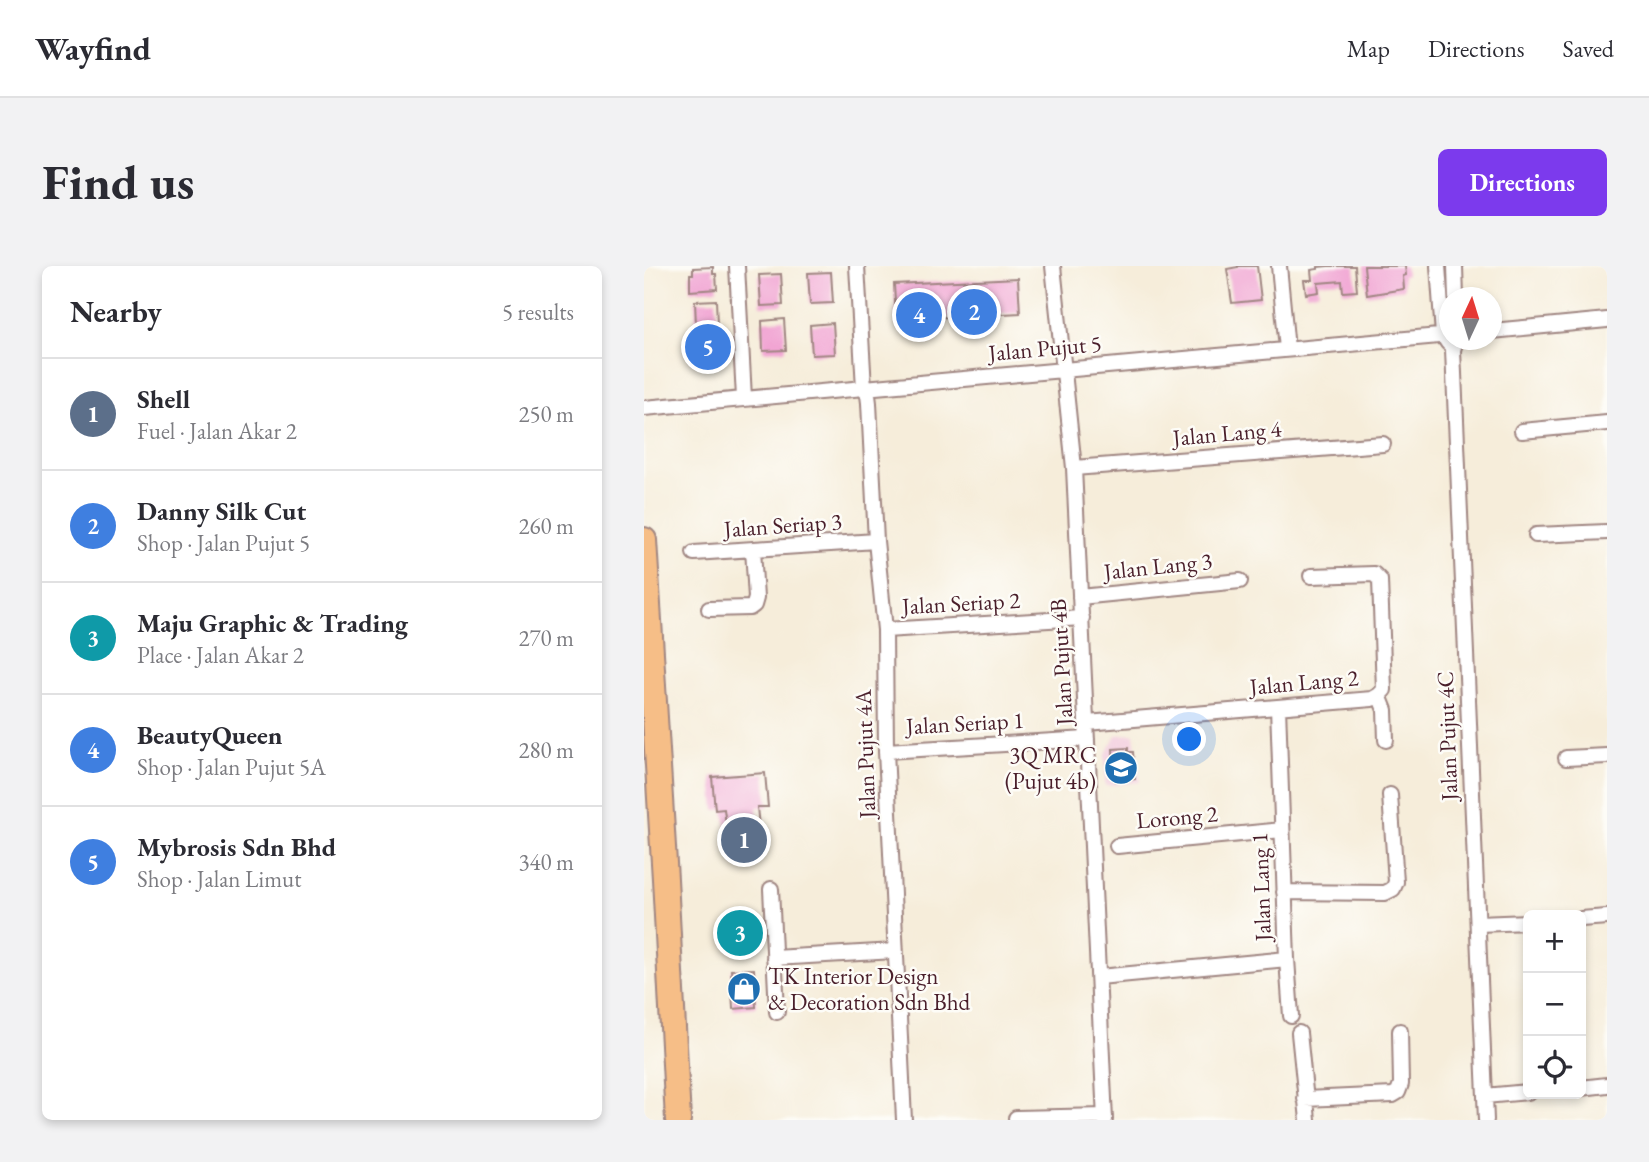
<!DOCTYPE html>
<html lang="en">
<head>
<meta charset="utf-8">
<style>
  :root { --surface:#fff; --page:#f2f2f3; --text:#2b2b33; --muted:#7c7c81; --line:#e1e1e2; --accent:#7c3aed }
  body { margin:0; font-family:"EB Garamond",serif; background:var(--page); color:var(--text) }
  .controls { position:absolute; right:21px; bottom:21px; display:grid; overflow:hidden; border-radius:10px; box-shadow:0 4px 10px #0003 }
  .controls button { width:63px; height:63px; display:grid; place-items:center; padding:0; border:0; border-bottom:2px solid var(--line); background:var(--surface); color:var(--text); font:35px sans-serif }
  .compass { position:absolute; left:795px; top:21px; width:63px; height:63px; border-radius:50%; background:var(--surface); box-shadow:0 4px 10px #0003; rotate:4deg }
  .you { position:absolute; left:546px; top:474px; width:24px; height:24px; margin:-18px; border:5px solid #fff; border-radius:50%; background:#1a73e8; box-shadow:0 0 0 10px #1a73e833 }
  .badge { display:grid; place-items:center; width:46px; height:46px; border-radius:50%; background:var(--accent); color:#fff; font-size:23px; font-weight:700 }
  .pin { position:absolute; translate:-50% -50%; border:4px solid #fff; box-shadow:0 2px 7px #0006 }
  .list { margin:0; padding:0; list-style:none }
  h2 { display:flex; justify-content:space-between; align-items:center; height:91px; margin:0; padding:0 28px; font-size:30px }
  h2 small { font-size:23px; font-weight:400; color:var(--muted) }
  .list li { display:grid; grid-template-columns:46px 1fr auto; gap:21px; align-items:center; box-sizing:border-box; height:112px; padding:0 28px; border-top:2px solid var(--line) }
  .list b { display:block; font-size:26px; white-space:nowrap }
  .list p { margin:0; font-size:23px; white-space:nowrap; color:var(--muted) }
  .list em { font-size:23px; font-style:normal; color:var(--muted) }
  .icon { flex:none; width:38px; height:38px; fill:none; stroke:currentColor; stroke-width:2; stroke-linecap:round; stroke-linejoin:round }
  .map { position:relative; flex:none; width:963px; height:854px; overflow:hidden; border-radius:10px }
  header { display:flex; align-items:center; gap:42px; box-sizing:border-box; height:98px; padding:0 35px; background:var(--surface); border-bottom:2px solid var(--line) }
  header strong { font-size:33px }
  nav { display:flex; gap:38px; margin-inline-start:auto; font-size:24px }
  .intro { display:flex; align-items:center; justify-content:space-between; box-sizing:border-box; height:168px; padding:0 42px }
  h1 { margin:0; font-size:49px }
  .button { padding:18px 32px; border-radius:10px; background:var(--accent); color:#fff; font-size:24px; font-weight:700 }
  main { display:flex; gap:42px; padding:0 42px }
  aside { flex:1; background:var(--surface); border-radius:10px; box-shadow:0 4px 10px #0003 }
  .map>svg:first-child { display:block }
</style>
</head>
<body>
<header>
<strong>Wayfind</strong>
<nav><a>Map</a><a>Directions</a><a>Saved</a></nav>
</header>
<div class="intro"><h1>Find us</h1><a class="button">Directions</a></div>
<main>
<aside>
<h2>Nearby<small>5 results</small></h2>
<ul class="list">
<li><span class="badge" style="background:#5c6f8a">1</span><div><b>Shell</b><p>Fuel · Jalan Akar 2</p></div><em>250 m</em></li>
<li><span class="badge" style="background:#3f7fe0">2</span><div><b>Danny Silk Cut</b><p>Shop · Jalan Pujut 5</p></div><em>260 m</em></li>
<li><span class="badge" style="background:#0f9aa8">3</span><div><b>Maju Graphic &amp; Trading</b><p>Place · Jalan Akar 2</p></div><em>270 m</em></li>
<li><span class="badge" style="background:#3f7fe0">4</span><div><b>BeautyQueen</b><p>Shop · Jalan Pujut 5A</p></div><em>280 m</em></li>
<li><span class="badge" style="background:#3f7fe0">5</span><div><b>Mybrosis Sdn Bhd</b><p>Shop · Jalan Limut</p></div><em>340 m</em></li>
</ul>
</aside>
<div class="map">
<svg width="963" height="854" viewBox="0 0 963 854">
  <rect width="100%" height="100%" fill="#fdfcf7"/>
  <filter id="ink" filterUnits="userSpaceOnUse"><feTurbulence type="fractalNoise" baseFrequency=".0143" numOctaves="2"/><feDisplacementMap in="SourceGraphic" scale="14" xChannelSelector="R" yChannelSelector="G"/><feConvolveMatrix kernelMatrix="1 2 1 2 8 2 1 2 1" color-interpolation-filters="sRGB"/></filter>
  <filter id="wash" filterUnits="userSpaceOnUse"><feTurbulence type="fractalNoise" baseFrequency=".00686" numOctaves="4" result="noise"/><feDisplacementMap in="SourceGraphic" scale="28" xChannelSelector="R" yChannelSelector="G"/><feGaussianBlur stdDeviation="1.57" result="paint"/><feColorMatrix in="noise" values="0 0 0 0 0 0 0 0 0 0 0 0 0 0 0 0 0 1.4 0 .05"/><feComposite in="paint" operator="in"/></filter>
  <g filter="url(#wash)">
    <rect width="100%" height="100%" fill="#f6edda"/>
    <!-- built -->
    <path fill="#f3cfdf" d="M 490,468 L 496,516 L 461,520 L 461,489 L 472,469 Z"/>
    <g id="blocks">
      <!-- building -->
      <path fill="#f1a4d3" d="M 594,0 L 613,0 L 617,34 L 588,37 L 583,3 L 594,1 Z
        M 684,0 L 711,0 L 713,25 L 699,26 L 698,15 L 674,17 L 675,26 L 662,28 L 660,14 L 668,14 L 667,4 L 674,3 L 674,1 Z
        M 720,0 L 761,0 L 762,9 L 759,10 L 760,23 L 723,29 Z
        M 69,1 L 69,8 L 72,8 L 73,23 L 46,25 L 46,8 L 49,8 L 49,2 Z
        M 187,6 L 189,37 L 166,38 L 164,7 Z
        M 137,8 L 139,39 L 117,40 L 115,9 Z
        M 374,12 L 376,47 L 252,54 L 250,18 Z
        M 72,34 L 73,58 L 52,59 L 51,35 Z
        M 140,53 L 142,84 L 119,85 L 118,55 Z
        M 189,57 L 191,88 L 168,89 L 166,59 Z
        M 74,68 L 75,92 L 54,93 L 53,69 Z
        M 484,482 L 484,486 L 489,486 L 491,513 L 471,515 L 469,483 Z
        M 121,507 L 124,541 L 113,541 L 117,581 L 85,583 L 80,543 L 71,544 L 68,511 Z
        M 104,655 L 105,678 L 88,679 L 86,656 Z
        M 110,703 L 112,741 L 89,743 L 87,704 Z"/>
    </g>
  </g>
  <g filter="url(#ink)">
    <use href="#blocks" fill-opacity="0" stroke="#a08682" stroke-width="2"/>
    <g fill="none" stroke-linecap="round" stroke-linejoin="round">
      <!-- street casing -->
      <g stroke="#a08682" stroke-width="18">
        <path id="street" d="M 93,0 L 100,132
          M 213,0 L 220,122 L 224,129 L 225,137 L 232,275 L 241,364 L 242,485 L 260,854
          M 409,0 L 430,202 L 461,854
          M 635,0 L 643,83
          M 794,0 L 799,69 L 804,77
          M 811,0 L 812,32
          M 848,65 L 963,54
          M 812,74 L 809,84 L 842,854
          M 0,142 L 806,69
          M 878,165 L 963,157
          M 430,202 L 739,178
          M 892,269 L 963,266
          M 50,287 L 232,275
          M 436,331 L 596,315
          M 65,343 L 106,342 L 110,339 L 112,332 L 109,283
          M 241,364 L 438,352
          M 735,429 L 741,444 L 742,474
          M 443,457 L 728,433 L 735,429 L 740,424 L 736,314 L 730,308 L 667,310
          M 242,485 L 443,473
          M 922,492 L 963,490
          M 473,580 L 638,564
          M 127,623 L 133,746
          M 640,626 L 741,627 L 749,623 L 752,616 L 746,529
          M 937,653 L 963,651
          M 834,658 L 884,656
          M 130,692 L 251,685
          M 643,693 L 647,750
          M 455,711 L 643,693 L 634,441
          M 655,767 L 664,854
          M 937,822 L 963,819
          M 841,830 L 884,826
          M 661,833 L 749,829 L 754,826 L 757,818 L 756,765
          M 372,852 L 461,850"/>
      </g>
      <!-- highway casing -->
      <g stroke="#a08682" stroke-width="28">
        <path id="highway" d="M 0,274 L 21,613 L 34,854"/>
      </g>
      <!-- street -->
      <use href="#street" stroke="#fff" stroke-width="14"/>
      <!-- highway -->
      <use href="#highway" stroke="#f6be87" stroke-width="24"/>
    </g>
  </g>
  <!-- icons -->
  <defs>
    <g id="school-disc" transform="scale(1.75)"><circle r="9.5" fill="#1f6fb2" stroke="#fdfcf7"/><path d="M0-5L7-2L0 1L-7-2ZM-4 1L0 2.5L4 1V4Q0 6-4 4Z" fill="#fff"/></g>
    <g id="shop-disc" transform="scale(1.75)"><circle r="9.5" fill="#1f6fb2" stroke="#fdfcf7"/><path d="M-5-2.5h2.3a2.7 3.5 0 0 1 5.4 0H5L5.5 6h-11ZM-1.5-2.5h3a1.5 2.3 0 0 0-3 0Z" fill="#fff"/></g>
  </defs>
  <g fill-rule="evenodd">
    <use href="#school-disc" x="477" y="502"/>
    <use href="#shop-disc" x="100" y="723"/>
  </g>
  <g text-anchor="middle" stroke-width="5" stroke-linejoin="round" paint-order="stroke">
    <!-- street labels -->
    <g font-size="23" fill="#4a1f2b" stroke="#fdfcf7">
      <text transform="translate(401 82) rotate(-5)" y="8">Jalan Pujut 5</text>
      <text transform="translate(583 167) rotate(-5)" y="8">Jalan Lang 4</text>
      <text transform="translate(139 259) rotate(-4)" y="8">Jalan Seriap 3</text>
      <text transform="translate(514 300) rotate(-6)" y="8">Jalan Lang 3</text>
      <text transform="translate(317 337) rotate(-3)" y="8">Jalan Seriap 2</text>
      <text transform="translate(417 396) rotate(-93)" y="8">Jalan Pujut 4B</text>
      <text transform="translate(660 416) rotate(-5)" y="8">Jalan Lang 2</text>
      <text transform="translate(321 457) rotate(-3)" y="8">Jalan Seriap 1</text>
      <text transform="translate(803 470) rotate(-92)" y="8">Jalan Pujut 4C</text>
      <text transform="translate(221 488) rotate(-92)" y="8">Jalan Pujut 4A</text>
      <text transform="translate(533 551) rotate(-5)" y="8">Lorong 2</text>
      <text transform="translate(617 621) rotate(-92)" y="8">Jalan Lang 1</text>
    </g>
    <!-- poi labels -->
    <g font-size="23" fill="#4a1f2b" stroke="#fdfcf7" text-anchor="end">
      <text x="452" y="497">3Q MRC<tspan x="452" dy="26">(Pujut 4b)</tspan></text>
      <text x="124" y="718" text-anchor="start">TK Interior Design<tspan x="124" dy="26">&amp; Decoration Sdn Bhd</tspan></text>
    </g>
  </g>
</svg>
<div class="controls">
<button>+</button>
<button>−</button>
<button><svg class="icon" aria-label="locate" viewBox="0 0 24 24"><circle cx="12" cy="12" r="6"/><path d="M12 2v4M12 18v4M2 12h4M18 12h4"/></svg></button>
</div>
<svg class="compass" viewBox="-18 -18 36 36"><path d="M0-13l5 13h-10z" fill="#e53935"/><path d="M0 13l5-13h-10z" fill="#7c7c81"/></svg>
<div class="you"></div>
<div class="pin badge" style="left:100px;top:574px;background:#5c6f8a">1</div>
<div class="pin badge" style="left:330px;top:46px;background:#3f7fe0">2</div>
<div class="pin badge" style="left:96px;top:667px;background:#0f9aa8">3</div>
<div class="pin badge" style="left:275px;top:49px;background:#3f7fe0">4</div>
<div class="pin badge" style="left:64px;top:81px;background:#3f7fe0">5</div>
</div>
</main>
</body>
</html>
